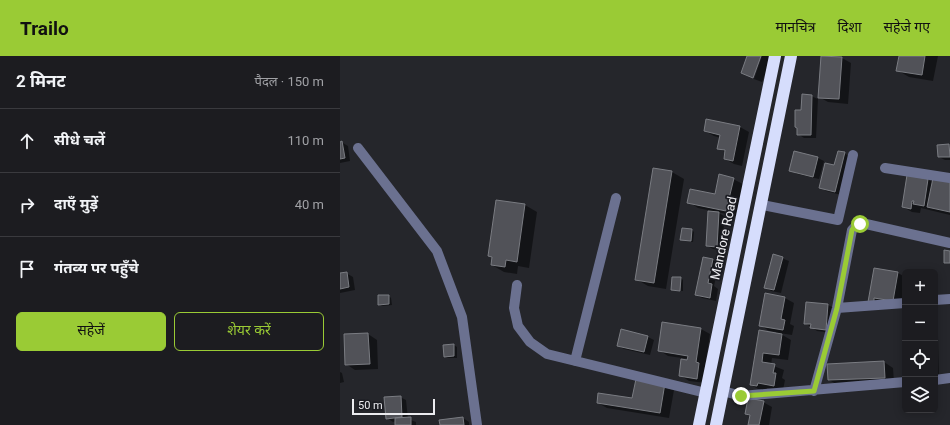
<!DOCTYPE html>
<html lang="hi">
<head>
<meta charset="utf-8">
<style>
  :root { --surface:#1c1c20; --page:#29292d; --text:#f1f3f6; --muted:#a0a1a5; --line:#3a3a3e; --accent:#9acb35 }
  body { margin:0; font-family:Roboto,"Noto Sans Devanagari",sans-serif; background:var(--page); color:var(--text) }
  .controls { position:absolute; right:12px; bottom:12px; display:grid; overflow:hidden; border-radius:6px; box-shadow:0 2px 10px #0003 }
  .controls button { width:36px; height:36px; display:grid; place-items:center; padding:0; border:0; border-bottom:1px solid var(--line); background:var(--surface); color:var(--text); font:20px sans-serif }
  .scale { position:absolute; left:12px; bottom:10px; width:83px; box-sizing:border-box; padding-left:4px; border:2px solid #ececf0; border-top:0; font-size:11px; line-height:14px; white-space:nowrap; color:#ececf0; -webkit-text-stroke:3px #1b1c22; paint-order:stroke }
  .stop { position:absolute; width:12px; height:12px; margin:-9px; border:3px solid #9acb35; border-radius:50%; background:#fff }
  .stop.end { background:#9acb35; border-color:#fff; box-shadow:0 1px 4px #0008 }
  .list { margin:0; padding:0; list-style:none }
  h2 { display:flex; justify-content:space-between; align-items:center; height:52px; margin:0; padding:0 16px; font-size:17px }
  h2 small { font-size:13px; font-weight:400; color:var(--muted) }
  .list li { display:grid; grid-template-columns:26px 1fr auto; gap:12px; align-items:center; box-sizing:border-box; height:64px; padding:0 16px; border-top:1px solid var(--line) }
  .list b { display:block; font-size:15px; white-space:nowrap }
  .list em { font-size:13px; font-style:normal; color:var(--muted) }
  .actions { display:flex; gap:8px; padding:12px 16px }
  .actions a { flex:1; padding:9px 0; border:1px solid var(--accent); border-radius:6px; text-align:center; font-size:14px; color:var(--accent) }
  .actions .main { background:var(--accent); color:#111 }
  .icon { flex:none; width:22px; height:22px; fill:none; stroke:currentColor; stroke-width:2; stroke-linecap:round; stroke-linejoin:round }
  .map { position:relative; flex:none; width:610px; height:369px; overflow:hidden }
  header { display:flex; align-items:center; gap:24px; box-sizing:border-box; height:56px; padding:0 20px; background:var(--accent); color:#111 }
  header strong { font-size:19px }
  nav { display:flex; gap:22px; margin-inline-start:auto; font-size:14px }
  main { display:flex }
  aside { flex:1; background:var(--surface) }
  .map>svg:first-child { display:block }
</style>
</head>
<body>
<header>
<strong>Trailo</strong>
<nav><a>मानचित्र</a><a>दिशा</a><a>सहेजे गए</a></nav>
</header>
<main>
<aside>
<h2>2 मिनट<small>पैदल · 150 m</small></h2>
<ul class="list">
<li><svg class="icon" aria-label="ahead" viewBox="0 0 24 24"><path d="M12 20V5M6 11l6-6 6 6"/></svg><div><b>सीधे चलें</b></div><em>110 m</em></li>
<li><svg class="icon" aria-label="right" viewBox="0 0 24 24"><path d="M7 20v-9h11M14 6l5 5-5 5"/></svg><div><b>दाएँ मुड़ें</b></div><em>40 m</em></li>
<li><svg class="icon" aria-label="arrive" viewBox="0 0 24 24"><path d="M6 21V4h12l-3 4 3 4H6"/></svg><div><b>गंतव्य पर पहुँचे</b></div></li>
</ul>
<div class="actions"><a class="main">सहेजें</a><a>शेयर करें</a></div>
</aside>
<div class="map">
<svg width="610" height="369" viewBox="0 0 610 369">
  <rect width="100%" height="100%" fill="#25262b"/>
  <!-- shadow -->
  <path fill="#0007" d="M 422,0 L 432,0 L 422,26 L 414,23 Z
    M 560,0 L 598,0 L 593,25 L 569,21 L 557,14 Z
    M 502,2 L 511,7 L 508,48 L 488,46 L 479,41 Z
    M 471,40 L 478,43 L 476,82 L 464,82 L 458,78 L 462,55 Z
    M 400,71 L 409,76 L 402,110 L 394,108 L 385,103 L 386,97 L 379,92 L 381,82 L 374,80 L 365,75 Z
    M 1,86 L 8,90 L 10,105 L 0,107 L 0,87 Z
    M 609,89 L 610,90 L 610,104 L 605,104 L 599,101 Z
    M 504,97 L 510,101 L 501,139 L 486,135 L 480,131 Z
    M 478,102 L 484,105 L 479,123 L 457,118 L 451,114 Z
    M 332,116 L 344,123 L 326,233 L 308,230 L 296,223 Z
    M 568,121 L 588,124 L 593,126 L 610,126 L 610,159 L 581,152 L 580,157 L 572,156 L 563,151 Z
    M 393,123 L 403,128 L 396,160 L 358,152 L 349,146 L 376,139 Z
    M 185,149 L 197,156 L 189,212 L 178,210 L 177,218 L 164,216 L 152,209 L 153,202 L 149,200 Z
    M 377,156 L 384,160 L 383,194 L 373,193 L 367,190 Z
    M 352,174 L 354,176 L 353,186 L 342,183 Z
    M 434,199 L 449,205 L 441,237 L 431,235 L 425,231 Z
    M 373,204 L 379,207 L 374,230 L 378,233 L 376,245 L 362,242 L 356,239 Z
    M 535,213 L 558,217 L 565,221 L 565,234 L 562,250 L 529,245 Z
    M 6,217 L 13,221 L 15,234 L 0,237 L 0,218 Z
    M 341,222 L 343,224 L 343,235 L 335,235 L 332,234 Z
    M 49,240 L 51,242 L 52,249 L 42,250 L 39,248 Z
    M 445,242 L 454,247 L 450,268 L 454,270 L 452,279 L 439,277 L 451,284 L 448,304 L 432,302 L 431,309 L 444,314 L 442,322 L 445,324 L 443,334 L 427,332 L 426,335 L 420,334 L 411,329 L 420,275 L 436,278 L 436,276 L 429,275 L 420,269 Z
    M 467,247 L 488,249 L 494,252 L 492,277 L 477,275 L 465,267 Z
    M 323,267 L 361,273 L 370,278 L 365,311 L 366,327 L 349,325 L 340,319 L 349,303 L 328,300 L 319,294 Z
    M 28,278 L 37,284 L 38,313 L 15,314 L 6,308 L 5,279 Z
    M 595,280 L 598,281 L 599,322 L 595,322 Z
    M 308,281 L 314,284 L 310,299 L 284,293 L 278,290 Z
    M 114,289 L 117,291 L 117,302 L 107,302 L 105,300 Z
    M 544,306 L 553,312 L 554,327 L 498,329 L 489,324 Z
    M 0,316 L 2,317 L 4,326 L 0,327 Z
    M 296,324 L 334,334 L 329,362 L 267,352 L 258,347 L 293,343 Z
    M 60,341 L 66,344 L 68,363 L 76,366 L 76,369 L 56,369 L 56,365 L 53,366 L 47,362 Z
    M 423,346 L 432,351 L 429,369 L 409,369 L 411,361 L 406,358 Z
    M 123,362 L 129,366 L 129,369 L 101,369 Z"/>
  <!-- building -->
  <path fill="#515258" stroke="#7a7c82" d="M 407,0 L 421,0 L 413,22 L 401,17 Z
    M 481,0 L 502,1 L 499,43 L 478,42 Z
    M 559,0 L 585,0 L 582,19 L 556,15 Z
    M 462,38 L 472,39 L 471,79 L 457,79 L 457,72 L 455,71 L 455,54 L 461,54 Z
    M 366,63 L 400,70 L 393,105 L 384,103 L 385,94 L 377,93 L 380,79 L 364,75 Z
    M 2,85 L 5,102 L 0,103 L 0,86 Z
    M 609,88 L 610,101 L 598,101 L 597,89 Z
    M 454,95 L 478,101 L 473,121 L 449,115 Z
    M 498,95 L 505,96 L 495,136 L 479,132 L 485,107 L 494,109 Z
    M 313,112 L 332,115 L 314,227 L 295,224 Z
    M 379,118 L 394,122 L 386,155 L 347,147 L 350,133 L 375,138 Z
    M 567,119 L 588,123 L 584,150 L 573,148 L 574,145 L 572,145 L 571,153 L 562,151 Z
    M 593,122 L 610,125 L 610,156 L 587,151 Z
    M 156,144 L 185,148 L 177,206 L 166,204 L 165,211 L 151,209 L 152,201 L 148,200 Z
    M 368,155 L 379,156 L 377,191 L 366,190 Z
    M 342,172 L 352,173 L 351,185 L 340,184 Z
    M 604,194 L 610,195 L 610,207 L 604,207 Z
    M 433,198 L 443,201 L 434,234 L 424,232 Z
    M 363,201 L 373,203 L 368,227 L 372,228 L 370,242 L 355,239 Z
    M 534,212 L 558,216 L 553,245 L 534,242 L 534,247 L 528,246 Z
    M 7,216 L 9,231 L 0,233 L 0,217 Z
    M 332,221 L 341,221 L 340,235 L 331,234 Z
    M 425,237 L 445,241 L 441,263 L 445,264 L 443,274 L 419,270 Z
    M 38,239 L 49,239 L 49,248 L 38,249 Z
    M 466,246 L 488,248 L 486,274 L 470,272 L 471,268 L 464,268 Z
    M 322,266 L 361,272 L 356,306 L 359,307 L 357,323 L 339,320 L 341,303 L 347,304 L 348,300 L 318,295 Z
    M 281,273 L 308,280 L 304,296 L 277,290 Z
    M 419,274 L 442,278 L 439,299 L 423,297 L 422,306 L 435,308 L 433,317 L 436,317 L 434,330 L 418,327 L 417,330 L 410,329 Z
    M 28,277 L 30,308 L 5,309 L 4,278 Z
    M 114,288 L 114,300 L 104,301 L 103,289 Z
    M 544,305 L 545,322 L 488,324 L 487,308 Z
    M 296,323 L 325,327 L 320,357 L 257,347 L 258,337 L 292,342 Z
    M 61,340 L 62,361 L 46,363 L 44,341 Z
    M 408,342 L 424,345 L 419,369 L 408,369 L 410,359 L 405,358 Z
    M 71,361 L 71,369 L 55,369 L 55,362 Z
    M 123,361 L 124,369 L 100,369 L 99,364 Z"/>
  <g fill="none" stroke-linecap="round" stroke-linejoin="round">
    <!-- minor -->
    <path stroke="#6b7190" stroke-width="10" d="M 18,92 L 97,195 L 122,261 L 137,369
      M 545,112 L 610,122
      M 422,149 L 498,164 L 513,99
      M 177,229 L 174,252 L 178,270 L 190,286 L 207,298 L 366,337
      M 595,244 L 610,243
      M 497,252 L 565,247
      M 235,305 L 276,142
      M 595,324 L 610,322
      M 383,335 L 401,340 L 565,326
      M 474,335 L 497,252 L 512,174 C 516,169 519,168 526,168 L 610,187"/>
    <!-- highway -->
    <path stroke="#d6ddfc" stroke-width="12" d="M 359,369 L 435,0
      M 376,369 L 451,0"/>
  </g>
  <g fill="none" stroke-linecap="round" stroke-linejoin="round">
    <!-- route -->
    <path stroke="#9acb35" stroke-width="5" d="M 401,340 L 474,335 L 497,252 L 512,174 L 515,170 L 520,168"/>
  </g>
  <g text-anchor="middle" stroke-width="3.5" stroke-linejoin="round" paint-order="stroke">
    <!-- street labels -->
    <g font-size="13" fill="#ececf0" stroke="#1b1c22">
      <text transform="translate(383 182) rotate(-78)" y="5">Mandore Road</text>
    </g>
  </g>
</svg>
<div class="controls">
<button>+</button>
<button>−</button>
<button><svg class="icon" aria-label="locate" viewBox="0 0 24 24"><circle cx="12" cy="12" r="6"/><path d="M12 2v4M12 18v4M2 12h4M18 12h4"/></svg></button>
<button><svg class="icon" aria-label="layers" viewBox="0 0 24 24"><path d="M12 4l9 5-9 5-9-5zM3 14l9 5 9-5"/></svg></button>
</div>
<div class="scale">50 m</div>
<div class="stop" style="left:520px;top:168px"></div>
<div class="stop end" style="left:401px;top:340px"></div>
</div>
</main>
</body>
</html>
